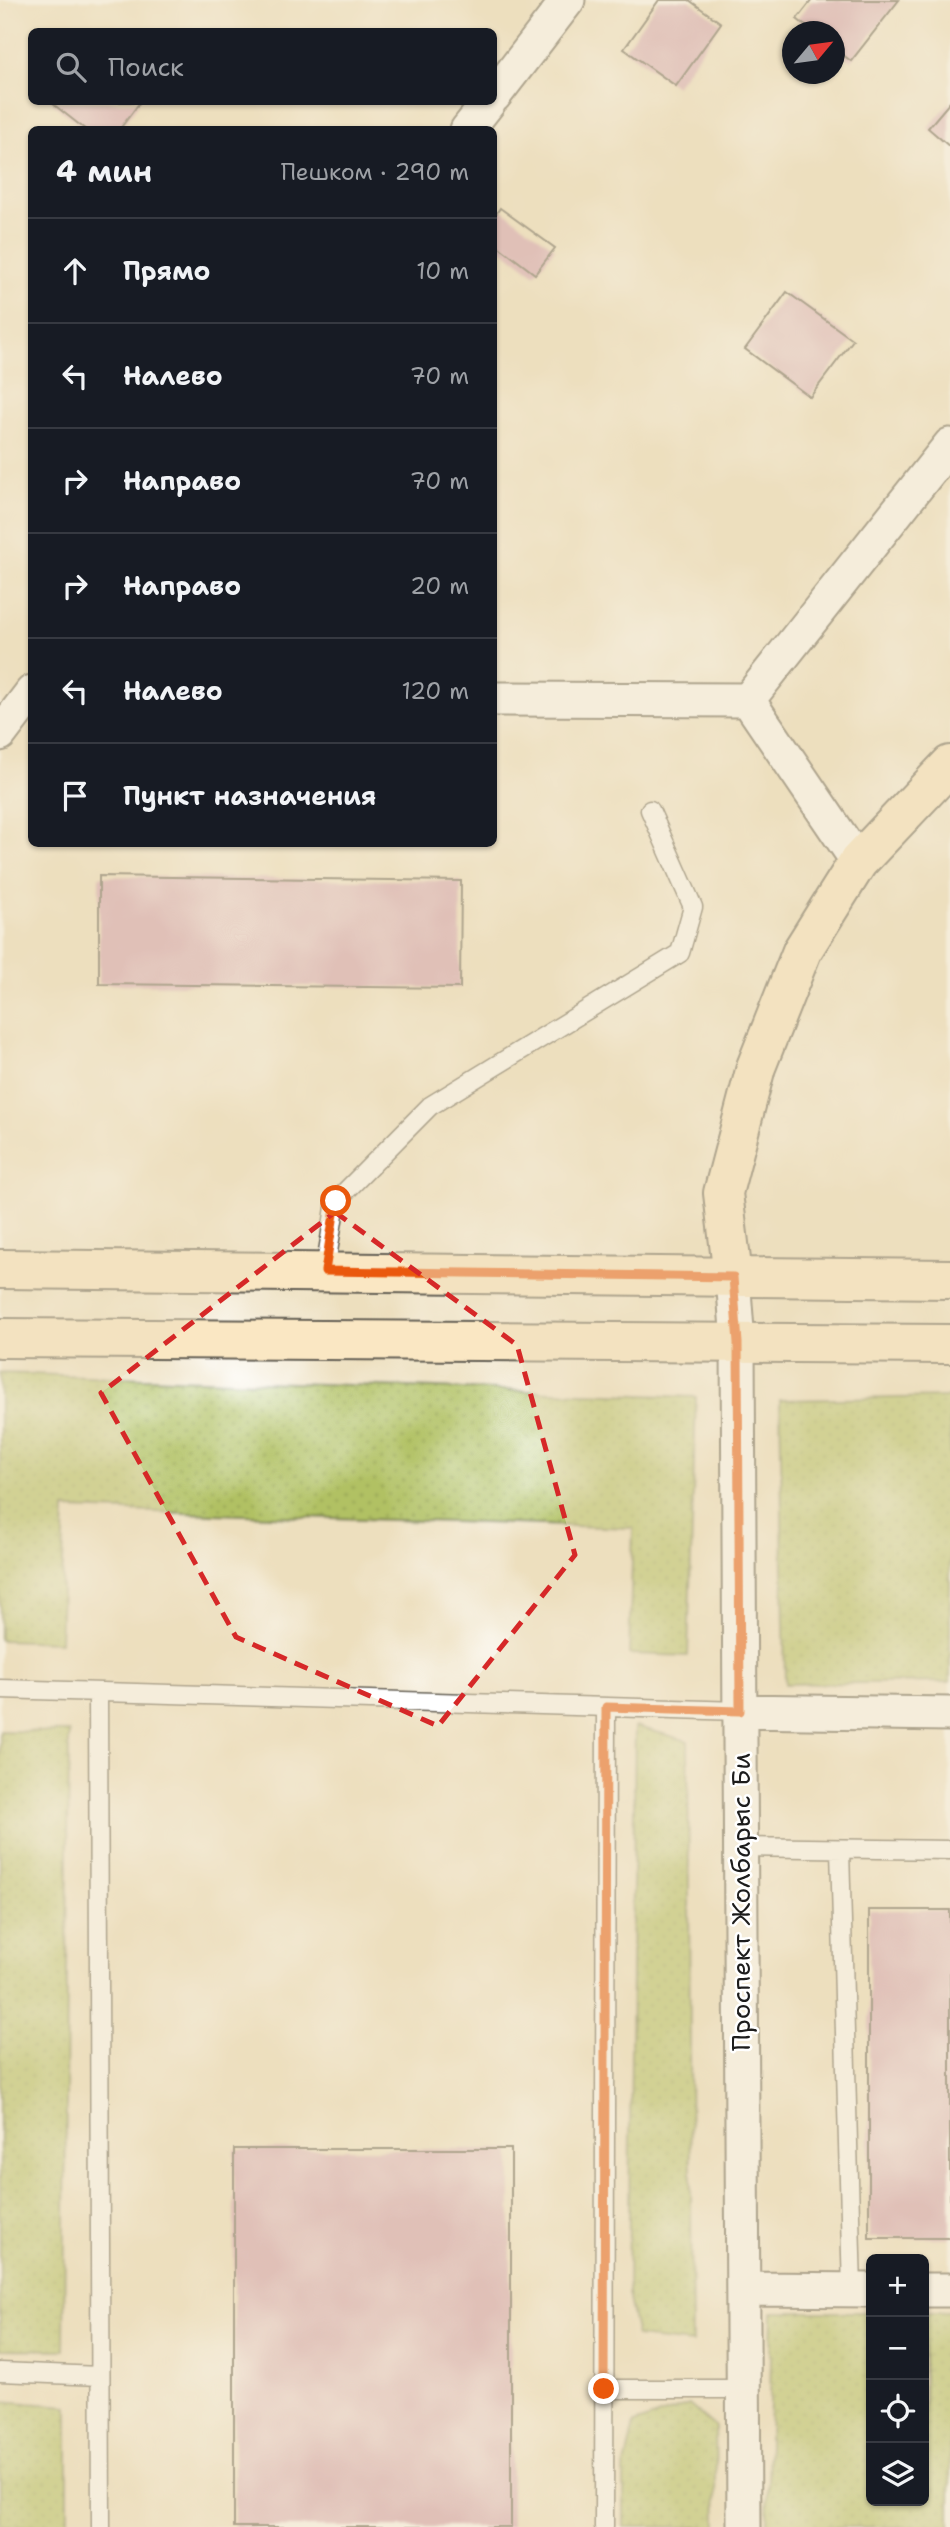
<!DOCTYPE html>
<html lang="ru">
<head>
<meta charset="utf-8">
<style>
  :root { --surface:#171b24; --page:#20242c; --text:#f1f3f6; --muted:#9ea1a6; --line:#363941 }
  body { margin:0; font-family:"Shantell Sans",sans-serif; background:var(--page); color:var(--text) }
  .controls { position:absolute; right:21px; bottom:21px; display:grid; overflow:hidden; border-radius:10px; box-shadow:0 2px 5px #0004 }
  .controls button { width:63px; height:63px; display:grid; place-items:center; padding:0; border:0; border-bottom:2px solid var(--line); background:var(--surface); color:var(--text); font:35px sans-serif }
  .compass { position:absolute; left:782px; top:21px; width:63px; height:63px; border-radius:50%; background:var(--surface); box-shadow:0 2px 5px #0004; rotate:61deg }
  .stop { position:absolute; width:21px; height:21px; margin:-16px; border:5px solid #ea580c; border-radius:50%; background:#fff }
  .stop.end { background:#ea580c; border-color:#fff; box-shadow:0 2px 7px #0008 }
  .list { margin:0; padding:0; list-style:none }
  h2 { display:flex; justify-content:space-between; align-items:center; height:91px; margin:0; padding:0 28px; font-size:30px }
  h2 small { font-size:23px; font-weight:400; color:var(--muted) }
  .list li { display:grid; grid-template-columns:46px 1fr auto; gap:21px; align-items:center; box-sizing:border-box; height:105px; padding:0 28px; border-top:2px solid var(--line) }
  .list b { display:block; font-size:26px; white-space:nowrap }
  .list em { font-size:23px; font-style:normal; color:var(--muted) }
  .icon { flex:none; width:38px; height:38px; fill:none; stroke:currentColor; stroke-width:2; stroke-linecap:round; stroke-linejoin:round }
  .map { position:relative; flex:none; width:950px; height:2527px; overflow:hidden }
  .search { position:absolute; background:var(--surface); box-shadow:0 2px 5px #0004; left:28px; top:28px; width:469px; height:77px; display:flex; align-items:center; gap:18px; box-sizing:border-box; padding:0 24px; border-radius:10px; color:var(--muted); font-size:26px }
  .panel { position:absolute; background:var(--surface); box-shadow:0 2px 5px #0004; left:28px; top:126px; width:469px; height:721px; border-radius:10px }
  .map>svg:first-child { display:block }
</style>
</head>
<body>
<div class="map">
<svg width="950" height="2527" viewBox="0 0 950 2527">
  <defs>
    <pattern id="grass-dots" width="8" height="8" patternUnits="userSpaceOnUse" patternTransform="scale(1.75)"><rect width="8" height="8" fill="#b1c164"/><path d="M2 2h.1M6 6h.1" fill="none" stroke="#98a556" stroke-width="1.8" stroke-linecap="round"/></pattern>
  </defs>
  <rect width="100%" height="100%" fill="#fff"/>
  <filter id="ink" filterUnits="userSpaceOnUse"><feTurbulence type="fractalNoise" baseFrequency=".0143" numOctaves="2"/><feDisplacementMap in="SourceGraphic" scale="14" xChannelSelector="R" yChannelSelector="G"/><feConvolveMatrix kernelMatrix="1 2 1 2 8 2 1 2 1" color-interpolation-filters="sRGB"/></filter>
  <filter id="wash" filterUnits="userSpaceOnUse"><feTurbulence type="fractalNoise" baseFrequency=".00686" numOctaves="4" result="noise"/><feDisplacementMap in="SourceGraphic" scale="28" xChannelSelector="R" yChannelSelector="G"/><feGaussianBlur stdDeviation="1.57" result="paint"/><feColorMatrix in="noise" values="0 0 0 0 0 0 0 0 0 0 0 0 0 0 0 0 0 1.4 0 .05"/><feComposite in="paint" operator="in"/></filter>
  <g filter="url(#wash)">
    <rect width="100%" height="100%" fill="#eddfbe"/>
    <!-- grass -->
    <path fill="url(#grass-dots)" stroke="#666e40" stroke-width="2" d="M 0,1373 L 696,1397 L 688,1656 L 629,1654 L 633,1528 L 65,1509 L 60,1642 L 0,1640 Z
      M 950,1397 L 950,1682 L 785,1684 L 780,1400 Z
      M 635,1726 L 688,1741 L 692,2343 L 637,2337 L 628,2294 Z
      M 0,1731 L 69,1732 L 64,2350 L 0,2349 Z
      M 772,2312 L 871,2312 L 871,2501 L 924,2501 L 924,2312 L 950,2312 L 950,2527 L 767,2527 Z
      M 0,2401 L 68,2406 L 68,2527 L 0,2527 Z
      M 689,2405 L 715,2427 L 717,2527 L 624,2527 L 624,2470 L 634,2424 Z"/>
    <g id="blocks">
      <!-- building -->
      <path fill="#d09bb0" d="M 659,0 L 689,0 L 721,23 L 676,86 L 624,49 Z
        M 812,0 L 899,0 L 851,61 L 834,48 L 834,32 L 813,32 L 797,19 Z
        M 55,102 L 140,102 L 119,130 L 86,130 L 53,104 Z
        M 950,102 L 950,147 L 928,128 Z
        M 500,208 L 555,248 L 535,274 L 494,243 L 494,217 Z
        M 787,292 L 853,340 L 810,397 L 745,349 Z
        M 99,876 L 461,881 L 460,988 L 99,984 Z
        M 869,1910 L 950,1910 L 950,2238 L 869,2238 Z
        M 234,2149 L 511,2149 L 511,2527 L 234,2527 Z"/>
    </g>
  </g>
  <g filter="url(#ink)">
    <use href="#blocks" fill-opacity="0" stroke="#656055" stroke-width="2"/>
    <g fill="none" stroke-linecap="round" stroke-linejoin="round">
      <!-- lane casing -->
      <g stroke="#656055" stroke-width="21">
        <path id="lane" d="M 325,1271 L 336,1201 L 430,1106 L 680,953 L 693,907 L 650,810
          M 0,1689 L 740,1711
          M 98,1692 L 101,2527
          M 741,1847 L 950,1850
          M 840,1849 L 852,2290
          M 0,2372 L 100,2376
          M 604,2389 L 744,2389
          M 604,2527 L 606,1707"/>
      </g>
      <!-- street casing -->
      <g stroke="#656055" stroke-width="37">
        <path id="street" d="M 494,96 L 568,0
          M 467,130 L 489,102
          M 494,699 L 748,700
          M 0,734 L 32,692
          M 858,862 L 748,700 L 950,445
          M 733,1277 L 738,1343 L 744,2527
          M 740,1711 L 950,1714
          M 743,2289 L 871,2290
          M 924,2290 L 950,2290"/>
      </g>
      <!-- secondary casing -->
      <g stroke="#656055" stroke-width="42">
        <path id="secondary" d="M 0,1269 L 950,1279
          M 733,1277 L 723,1193 L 756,1067 L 802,951 L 858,862 L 950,765
          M 0,1338 L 950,1344"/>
      </g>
      <!-- lane -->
      <use href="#lane" stroke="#fff" stroke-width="18"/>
      <!-- street -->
      <use href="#street" stroke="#fff" stroke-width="33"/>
      <!-- secondary -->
      <use href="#secondary" stroke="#fae7c3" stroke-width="38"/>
    </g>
  </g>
  <g fill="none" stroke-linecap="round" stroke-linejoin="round" filter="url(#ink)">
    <!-- route -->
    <path stroke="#ea580c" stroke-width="9" d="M 336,1201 L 325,1271 L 733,1277 L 738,1343 L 740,1711 L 606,1707 L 604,2389"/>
  </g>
  <!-- marked area -->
  <path d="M0 0H950V2527H0ZM 335,1212 L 517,1345 L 575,1555 L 438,1726 L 236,1637 L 101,1393 Z" fill="#eddfbe" fill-opacity=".55" fill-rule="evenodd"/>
  <path fill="none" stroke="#d62828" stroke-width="5" stroke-dasharray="14 9" stroke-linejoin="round" d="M 335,1212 L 517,1345 L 575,1555 L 438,1726 L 236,1637 L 101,1393 Z"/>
  <g text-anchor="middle" stroke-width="5" stroke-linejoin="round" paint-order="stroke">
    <!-- street labels -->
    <g font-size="26" fill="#1c1c1c" stroke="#fff">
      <text transform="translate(741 1902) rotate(-90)" y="9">Проспект Жолбарыс Би</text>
    </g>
  </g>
</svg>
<div class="controls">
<button>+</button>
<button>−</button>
<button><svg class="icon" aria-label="locate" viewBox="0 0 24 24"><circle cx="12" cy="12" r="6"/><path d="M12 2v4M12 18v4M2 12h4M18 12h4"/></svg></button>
<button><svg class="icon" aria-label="layers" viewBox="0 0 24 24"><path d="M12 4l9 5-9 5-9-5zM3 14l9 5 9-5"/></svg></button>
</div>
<svg class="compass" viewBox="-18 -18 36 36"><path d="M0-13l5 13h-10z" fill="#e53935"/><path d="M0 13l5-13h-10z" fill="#9ea1a6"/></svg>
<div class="stop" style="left:336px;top:1201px"></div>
<div class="stop end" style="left:604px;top:2389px"></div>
<div class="search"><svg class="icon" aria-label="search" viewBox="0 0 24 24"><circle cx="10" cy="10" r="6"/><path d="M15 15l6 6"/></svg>Поиск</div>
<section class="panel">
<h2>4 мин<small>Пешком · 290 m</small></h2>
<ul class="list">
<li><svg class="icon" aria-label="ahead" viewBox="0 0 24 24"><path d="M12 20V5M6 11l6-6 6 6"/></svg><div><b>Прямо</b></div><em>10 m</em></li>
<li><svg class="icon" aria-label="left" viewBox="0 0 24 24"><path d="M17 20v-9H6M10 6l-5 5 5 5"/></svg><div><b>Налево</b></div><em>70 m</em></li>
<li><svg class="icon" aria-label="right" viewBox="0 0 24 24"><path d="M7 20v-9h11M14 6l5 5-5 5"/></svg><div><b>Направо</b></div><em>70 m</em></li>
<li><svg class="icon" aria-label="right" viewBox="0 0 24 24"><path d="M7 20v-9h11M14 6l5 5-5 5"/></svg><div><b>Направо</b></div><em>20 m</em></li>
<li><svg class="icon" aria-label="left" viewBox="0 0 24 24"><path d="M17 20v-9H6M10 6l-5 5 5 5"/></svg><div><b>Налево</b></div><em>120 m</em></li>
<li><svg class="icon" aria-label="arrive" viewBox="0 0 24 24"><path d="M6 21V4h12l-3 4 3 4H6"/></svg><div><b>Пункт назначения</b></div></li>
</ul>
</section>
</div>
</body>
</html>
